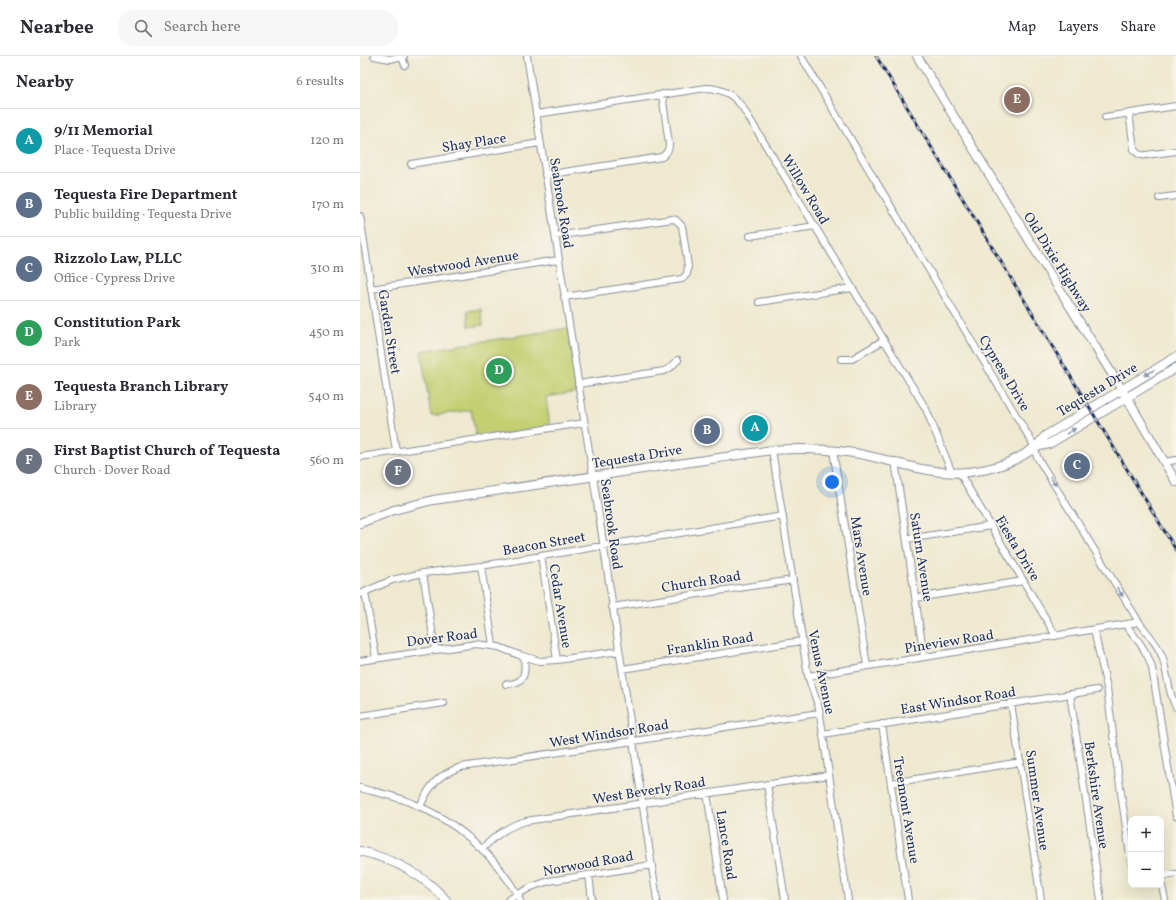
<!DOCTYPE html>
<html lang="en">
<head>
<meta charset="utf-8">
<style>
  :root { --surface:#fff; --page:#f7f7f7; --text:#2b2b33; --muted:#7c7c81; --line:#e1e1e2; --accent:#db2777 }
  body { margin:0; font-family:Vollkorn,serif; background:var(--page); color:var(--text) }
  .controls { position:absolute; right:12px; bottom:12px; display:grid; overflow:hidden; border-radius:8px; box-shadow:0 4px 16px #0002 }
  .controls button { width:36px; height:36px; display:grid; place-items:center; padding:0; border:0; border-bottom:1px solid var(--line); background:var(--surface); color:var(--text); font:20px sans-serif }
  .you { position:absolute; left:472px; top:426px; width:14px; height:14px; margin:-10px; border:3px solid #fff; border-radius:50%; background:#1a73e8; box-shadow:0 0 0 6px #1a73e833 }
  .badge { display:grid; place-items:center; width:26px; height:26px; border-radius:50%; background:var(--accent); color:#fff; font-size:13px; font-weight:700 }
  .pin { position:absolute; translate:-50% -50%; border:2px solid #fff; box-shadow:0 1px 4px #0006 }
  .list { margin:0; padding:0; list-style:none }
  h2 { display:flex; justify-content:space-between; align-items:center; height:52px; margin:0; padding:0 16px; font-size:17px }
  h2 small { font-size:13px; font-weight:400; color:var(--muted) }
  .list li { display:grid; grid-template-columns:26px 1fr auto; gap:12px; align-items:center; box-sizing:border-box; height:64px; padding:0 16px; border-top:1px solid var(--line) }
  .list b { display:block; font-size:15px; white-space:nowrap }
  .list p { margin:0; font-size:13px; white-space:nowrap; color:var(--muted) }
  .list em { font-size:13px; font-style:normal; color:var(--muted) }
  .icon { flex:none; width:22px; height:22px; fill:none; stroke:currentColor; stroke-width:2; stroke-linecap:round; stroke-linejoin:round }
  .map { position:relative; flex:none; width:816px; height:844px; overflow:hidden }
  header { display:flex; align-items:center; gap:24px; box-sizing:border-box; height:56px; padding:0 20px; background:var(--surface); border-bottom:1px solid var(--line) }
  header strong { font-size:19px }
  nav { display:flex; gap:22px; margin-inline-start:auto; font-size:14px }
  .search { width:280px; height:36px; background:var(--page); display:flex; align-items:center; gap:10px; box-sizing:border-box; padding:0 14px; border-radius:16px; color:var(--muted); font-size:15px }
  main { display:flex }
  aside { flex:1; background:var(--surface) }
  .map>svg:first-child { display:block }
</style>
</head>
<body>
<header>
<strong>Nearbee</strong>
<div class="search"><svg class="icon" aria-label="search" viewBox="0 0 24 24"><circle cx="10" cy="10" r="6"/><path d="M15 15l6 6"/></svg>Search here</div>
<nav><a>Map</a><a>Layers</a><a>Share</a></nav>
</header>
<main>
<aside>
<h2>Nearby<small>6 results</small></h2>
<ul class="list">
<li><span class="badge" style="background:#0f9aa8">A</span><div><b>9/11 Memorial</b><p>Place · Tequesta Drive</p></div><em>120 m</em></li>
<li><span class="badge" style="background:#5c6f8a">B</span><div><b>Tequesta Fire Department</b><p>Public building · Tequesta Drive</p></div><em>170 m</em></li>
<li><span class="badge" style="background:#5c6f8a">C</span><div><b>Rizzolo Law, PLLC</b><p>Office · Cypress Drive</p></div><em>310 m</em></li>
<li><span class="badge" style="background:#2e9e5b">D</span><div><b>Constitution Park</b><p>Park</p></div><em>450 m</em></li>
<li><span class="badge" style="background:#8d6e63">E</span><div><b>Tequesta Branch Library</b><p>Library</p></div><em>540 m</em></li>
<li><span class="badge" style="background:#6b7280">F</span><div><b>First Baptist Church of Tequesta</b><p>Church · Dover Road</p></div><em>560 m</em></li>
</ul>
</aside>
<div class="map">
<svg width="816" height="844" viewBox="0 0 816 844">
  <rect width="100%" height="100%" fill="#f7f3e8"/>
  <filter id="ink" filterUnits="userSpaceOnUse"><feTurbulence type="fractalNoise" baseFrequency=".025" numOctaves="2"/><feDisplacementMap in="SourceGraphic" scale="8" xChannelSelector="R" yChannelSelector="G"/><feConvolveMatrix kernelMatrix="1 2 1 2 8 2 1 2 1" color-interpolation-filters="sRGB"/></filter>
  <filter id="wash" filterUnits="userSpaceOnUse"><feTurbulence type="fractalNoise" baseFrequency=".012" numOctaves="4" result="noise"/><feDisplacementMap in="SourceGraphic" scale="16" xChannelSelector="R" yChannelSelector="G"/><feGaussianBlur stdDeviation="0.9" result="paint"/><feColorMatrix in="noise" values="0 0 0 0 0 0 0 0 0 0 0 0 0 0 0 0 0 1.4 0 .05"/><feComposite in="paint" operator="in"/></filter>
  <g filter="url(#wash)">
    <rect width="100%" height="100%" fill="#efe9d0"/>
    <!-- green -->
    <path fill="#c3cf71" stroke="#6f7f68" d="M 121,253 L 123,269 L 109,271 L 107,255 Z
      M 208,272 L 217,336 L 186,341 L 190,371 L 116,382 L 111,354 L 71,360 L 61,295 Z"/>
  </g>
  <g filter="url(#ink)">
    <g fill="none" stroke-linecap="round" stroke-linejoin="round">
      <!-- minor casing -->
      <g stroke="#858c97" stroke-width="8">
        <path id="minor" d="M 14,0 L 30,3 L 44,0
          M 167,0 L 233,420 L 297,844
          M 441,0 L 675,391 L 677,401 L 779,566 C 787,577 797,587 802,600 C 808,617 807,634 816,651
          M 42,1 L 45,9
          M 769,57 L 774,93 C 777,98 780,100 786,99 L 816,95
          M 176,58 L 346,32 C 361,32 374,39 383,52 L 566,353 L 592,417
          M 745,61 L 816,50
          M 51,108 L 180,87
          M 185,119 L 302,101 C 307,97 309,94 309,88 L 302,38
          M 799,142 L 816,140
          M 0,160 L 36,395
          M 195,180 L 313,163 L 316,164 L 322,170 L 328,210 L 327,218 L 322,223 L 204,241
          M 390,180 L 455,170
          M 11,233 L 198,204
          M 399,246 L 492,232
          M 481,303 L 492,303 L 524,284
          M 218,328 L 304,315 L 310,312 L 318,304
          M 412,394 L 448,620 L 459,652 L 488,844
          M 473,394 L 507,610
          M 0,401 L 224,367
          M 535,405 L 564,601
          M 804,406 L 816,404
          M 599,416 L 696,580
          M 547,483 L 631,470
          M 181,499 L 197,604
          M 121,510 L 133,589
          M 63,517 L 75,593
          M 5,536 L 16,602
          M 0,538 L 32,524 L 63,517 L 121,510 L 423,460
          M 556,542 L 664,525
          M 252,551 L 433,524
          M 766,569 C 776,582 788,596 792,612 L 816,760
          M 734,574 L 747,632 L 756,702 L 771,806
          M 0,605 L 116,588 L 139,591 L 159,599 L 180,605 L 197,604 L 259,595
          M 262,613 L 442,585
          M 448,620 L 779,566
          M 146,628 C 165,628 166,617 164,601
          M 710,638 L 741,844
          M 651,647 L 681,844
          M 0,660 L 84,647
          M 522,668 L 548,844
          M 463,678 L 737,634
          M 531,727 L 661,706
          M 407,728 L 425,844
          M 0,732 C 15,736 30,739 44,744 C 93,762 136,798 160,844
          M 347,737 L 363,844
          M 60,751 C 69,730 78,718 101,711 L 459,657
          M 122,793 C 135,780 147,770 166,765 L 469,719
          M 229,819 L 232,844
          M 801,820 L 816,818
          M 802,830 L 805,844
          M 148,844 L 171,831 L 189,825 L 292,809"/>
      </g>
      <!-- tertiary casing -->
      <g stroke="#858c97" stroke-width="10">
        <path id="tertiary" d="M 557,0 L 688,215 L 767,342 L 816,426
          M 675,391 L 689,388 L 816,312
          M 0,467 L 34,454 L 73,444 L 412,394 C 440,392 467,393 494,397 C 519,401 543,410 568,414 C 603,421 646,414 675,391 C 679,388 682,384 685,380 L 816,301
          M 0,795 C 33,803 63,818 86,844"/>
      </g>
      <!-- minor -->
      <use href="#minor" stroke="#fff" stroke-width="6"/>
      <!-- tertiary -->
      <use href="#tertiary" stroke="#fff" stroke-width="8"/>
      <!-- rail casing -->
      <g stroke="#1b2f5e" stroke-width="3">
        <path id="rail" d="M 516,0 L 816,494"/>
      </g>
      <!-- rail -->
      <use href="#rail" stroke="#f7f3e8" stroke-width="1.5" stroke-dasharray="4.5" stroke-linecap="butt"/>
    </g>
    <!-- one-way arrows -->
    <defs><path id="oneway-solid" d="M-6-.8H1V-3.2L6.5 0L1 3.2V.8H-6Z"/></defs>
    <g fill="#8d97ae">
      <use href="#oneway-solid" transform="translate(789 317) rotate(149)"/>
      <use href="#oneway-solid" transform="translate(711 375) rotate(-31)"/>
      <use href="#oneway-solid" transform="translate(693 425) rotate(57)"/>
      <use href="#oneway-solid" transform="translate(760 536) rotate(58)"/>
    </g>
  </g>
  <g text-anchor="middle" stroke-width="3" stroke-linejoin="round" paint-order="stroke">
    <!-- street labels -->
    <g font-size="14" fill="#1b2f5e" stroke="#f7f3e8">
      <text transform="translate(114 86) rotate(-9)" y="5">Shay Place</text>
      <text transform="translate(446 133) rotate(59)" y="5">Willow Road</text>
      <text transform="translate(202 147) rotate(81)" y="5">Seabrook Road</text>
      <text transform="translate(698 206) rotate(58)" y="5">Old Dixie Highway</text>
      <text transform="translate(103 207) rotate(-9)" y="5">Westwood Avenue</text>
      <text transform="translate(30 276) rotate(81)" y="5">Garden Street</text>
      <text transform="translate(645 317) rotate(59)" y="5">Cypress Drive</text>
      <text transform="translate(737 333) rotate(-31)" y="5">Tequesta Drive</text>
      <text transform="translate(277 400) rotate(-9)" y="5">Tequesta Drive</text>
      <text transform="translate(252 468) rotate(82)" y="5">Seabrook Road</text>
      <text transform="translate(184 487) rotate(-10)" y="5">Beacon Street</text>
      <text transform="translate(658 492) rotate(59)" y="5">Fiesta Drive</text>
      <text transform="translate(502 500) rotate(81)" y="5">Mars Avenue</text>
      <text transform="translate(562 501) rotate(81)" y="5">Saturn Avenue</text>
      <text transform="translate(341 525) rotate(-9)" y="5">Church Road</text>
      <text transform="translate(201 550) rotate(81)" y="5">Cedar Avenue</text>
      <text transform="translate(82 581) rotate(-7)" y="5">Dover Road</text>
      <text transform="translate(589 585) rotate(-9)" y="5">Pineview Road</text>
      <text transform="translate(350 587) rotate(-9)" y="5">Franklin Road</text>
      <text transform="translate(462 616) rotate(78)" y="5">Venus Avenue</text>
      <text transform="translate(598 644) rotate(-9)" y="5">East Windsor Road</text>
      <text transform="translate(249 677) rotate(-9)" y="5">West Windsor Road</text>
      <text transform="translate(289 734) rotate(-9)" y="5">West Beverly Road</text>
      <text transform="translate(737 739) rotate(82)" y="5">Berkshire Avenue</text>
      <text transform="translate(678 744) rotate(82)" y="5">Summer Avenue</text>
      <text transform="translate(547 754) rotate(81)" y="5">Treemont Avenue</text>
      <text transform="translate(367 789) rotate(81)" y="5">Lance Road</text>
      <text transform="translate(228 807) rotate(-10)" y="5">Norwood Road</text>
    </g>
  </g>
</svg>
<div class="controls">
<button>+</button>
<button>−</button>
</div>
<div class="you"></div>
<div class="pin badge" style="left:395px;top:372px;background:#0f9aa8">A</div>
<div class="pin badge" style="left:347px;top:375px;background:#5c6f8a">B</div>
<div class="pin badge" style="left:717px;top:410px;background:#5c6f8a">C</div>
<div class="pin badge" style="left:139px;top:315px;background:#2e9e5b">D</div>
<div class="pin badge" style="left:657px;top:44px;background:#8d6e63">E</div>
<div class="pin badge" style="left:38px;top:416px;background:#6b7280">F</div>
</div>
</main>
</body>
</html>
